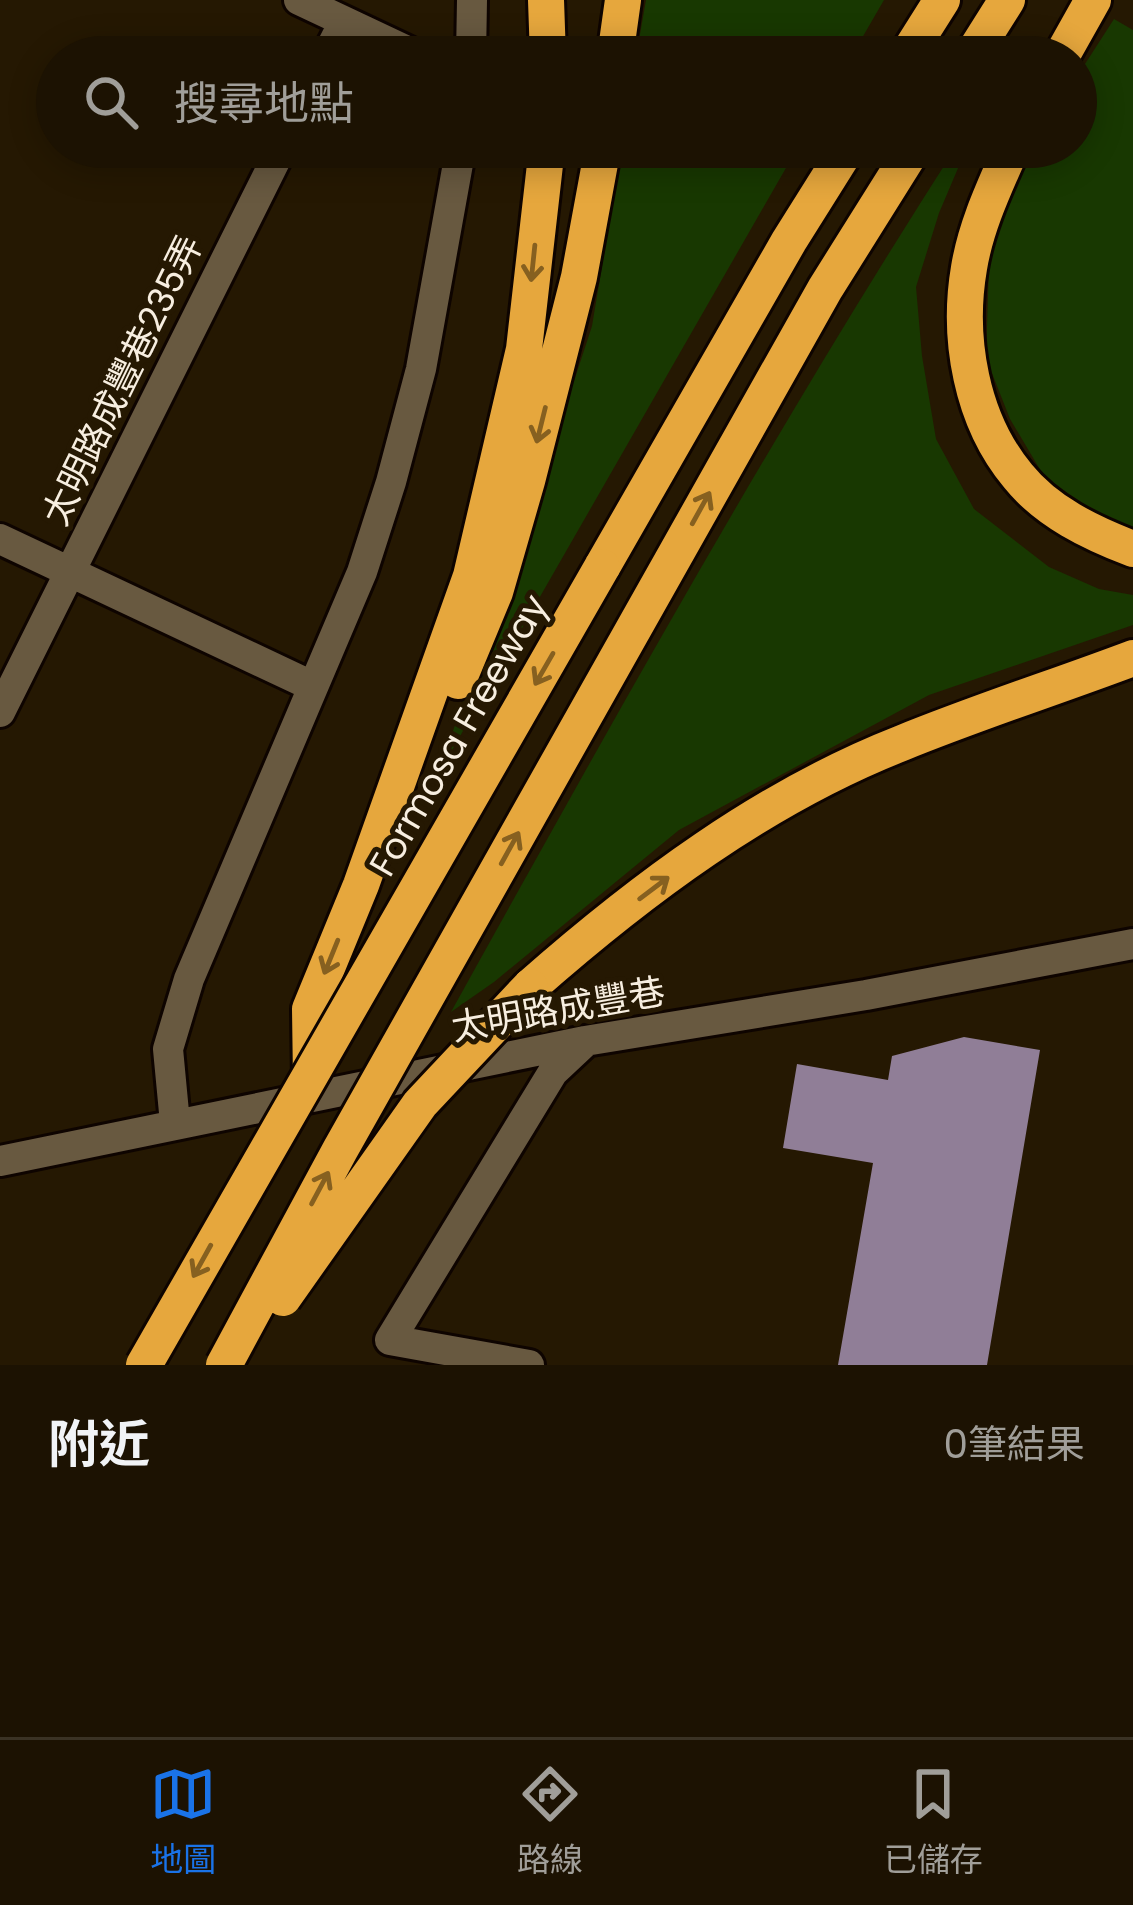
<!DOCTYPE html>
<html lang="zh-TW">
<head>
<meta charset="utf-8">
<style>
  :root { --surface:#1c1202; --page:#292011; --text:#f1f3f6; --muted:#a09e99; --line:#3a3224; --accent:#1a73e8 }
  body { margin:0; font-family:Poppins,"Noto Sans TC",sans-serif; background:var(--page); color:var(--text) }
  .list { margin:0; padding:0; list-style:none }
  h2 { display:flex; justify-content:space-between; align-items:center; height:156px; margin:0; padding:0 48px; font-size:51px }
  h2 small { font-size:39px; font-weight:400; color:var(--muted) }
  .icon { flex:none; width:66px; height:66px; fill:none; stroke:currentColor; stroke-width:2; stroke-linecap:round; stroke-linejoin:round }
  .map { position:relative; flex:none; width:1133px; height:1365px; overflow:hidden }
  .search { position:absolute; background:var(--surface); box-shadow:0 6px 30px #0003; left:36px; right:36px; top:36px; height:132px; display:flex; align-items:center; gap:30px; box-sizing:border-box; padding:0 42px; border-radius:66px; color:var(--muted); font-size:45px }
  .sheet { height:372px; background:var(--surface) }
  nav { display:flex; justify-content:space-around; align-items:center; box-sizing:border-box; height:168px; border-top:3px solid var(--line); background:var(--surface); font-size:33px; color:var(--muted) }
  nav a { display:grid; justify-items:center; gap:6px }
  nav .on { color:var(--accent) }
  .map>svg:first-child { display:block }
</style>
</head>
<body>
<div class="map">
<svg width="1133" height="1365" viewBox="0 0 1133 1365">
  <rect width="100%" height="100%" fill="#251802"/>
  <!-- green -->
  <path fill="#183801" d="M 646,0 L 884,0 L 851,57 L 636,57 Z
    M 1114,19 L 1133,30 L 1133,529 L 1102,516 L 1045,478 L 1010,419 L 986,358 L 989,263 L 999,215 L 1032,147 L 1076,147 L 1076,78 Z
    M 622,147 L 798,147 L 436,778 L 527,525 L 592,326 Z
    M 956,147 L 967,147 L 939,213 L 916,287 L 922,356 L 936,439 L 974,509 L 1049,567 L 1099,589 L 1133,595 L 1133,625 L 929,695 L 679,830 L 494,982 L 451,1012 C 613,720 775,429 956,147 Z"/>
  <!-- building -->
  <path fill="#907e97" d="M 964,1037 L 1040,1050 L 987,1365 L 838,1365 L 873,1163 L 783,1148 L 797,1064 L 888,1080 L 892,1056 Z"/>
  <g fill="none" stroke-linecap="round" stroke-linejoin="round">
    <!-- minor casing -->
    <g stroke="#0e0400" stroke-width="36">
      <path id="minor" d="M 299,0 L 420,57
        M 326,57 L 344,22
        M 471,57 L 472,0
        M 0,539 L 310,685
        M 0,712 L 282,147
        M 175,1123 L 168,1049 L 189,979 L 362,572 L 391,482 L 421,369 L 461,147
        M 0,1161 L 585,1041 L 866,995 L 1133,944
        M 529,1365 L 390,1340 L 553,1072 L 585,1042"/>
    </g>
    <!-- highway casing -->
    <g stroke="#0e0400" stroke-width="42">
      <path id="highway" d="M 546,0 L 548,57
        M 615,57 L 623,0
        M 906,57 L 942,0
        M 971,57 L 1007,0
        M 1061,57 L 1093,0
        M 1012,147 C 995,186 976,225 969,268 C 957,338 971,420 1018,476 C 1047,512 1091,533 1133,549
        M 602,567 L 789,241 L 848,147
        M 458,681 L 495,592 L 527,481 L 579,277 L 603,147
        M 530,987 C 640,890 764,797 902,743 C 978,712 1056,687 1133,658
        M 311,1079 L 310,1009 L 361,885 L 471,576 L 524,349 L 547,147"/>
    </g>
    <!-- minor -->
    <use href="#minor" stroke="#685940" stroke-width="30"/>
    <!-- highway -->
    <use href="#highway" stroke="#e6a73d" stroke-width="36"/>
    <!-- highway-bridge casing -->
    <g stroke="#0e0400" stroke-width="42" stroke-linecap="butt">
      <path id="highway-bridge" d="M 283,1298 L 420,1104 L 530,987
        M 144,1365 L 602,567
        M 224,1365 L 340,1150 L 825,289 L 914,147"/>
    </g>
    <!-- highway-bridge -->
    <use href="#highway-bridge" stroke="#e6a73d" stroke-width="36"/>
  </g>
  <!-- one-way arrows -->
  <defs><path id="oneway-shaft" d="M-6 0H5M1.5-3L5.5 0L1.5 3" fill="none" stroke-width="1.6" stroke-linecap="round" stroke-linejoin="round" transform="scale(3)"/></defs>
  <g stroke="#866020">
    <use href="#oneway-shaft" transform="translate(533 263) rotate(96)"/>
    <use href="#oneway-shaft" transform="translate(541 425) rotate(104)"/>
    <use href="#oneway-shaft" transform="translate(701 508) rotate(-61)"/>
    <use href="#oneway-shaft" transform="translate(544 669) rotate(120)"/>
    <use href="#oneway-shaft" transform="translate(510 848) rotate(-61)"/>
    <use href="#oneway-shaft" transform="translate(654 888) rotate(-37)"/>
    <use href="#oneway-shaft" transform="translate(331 957) rotate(112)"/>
    <use href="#oneway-shaft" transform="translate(320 1188) rotate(-62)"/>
    <use href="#oneway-shaft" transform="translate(202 1261) rotate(119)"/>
  </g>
  <g text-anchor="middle" stroke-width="10" stroke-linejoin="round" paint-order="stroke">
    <!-- street labels -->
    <g font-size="36" fill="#f7eee0" stroke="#251802">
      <text transform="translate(122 380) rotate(-64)" y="13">太明路成豐巷235弄</text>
      <text transform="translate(458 735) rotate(-60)" y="13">Formosa Freeway</text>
      <text transform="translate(558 1009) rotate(-10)" y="13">太明路成豐巷</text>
    </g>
  </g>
</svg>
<div class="search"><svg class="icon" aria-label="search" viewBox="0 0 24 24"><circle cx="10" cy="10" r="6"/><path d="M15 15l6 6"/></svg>搜尋地點</div>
</div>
<section class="sheet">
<h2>附近<small>0筆結果</small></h2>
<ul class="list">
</ul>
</section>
<nav>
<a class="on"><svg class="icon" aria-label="map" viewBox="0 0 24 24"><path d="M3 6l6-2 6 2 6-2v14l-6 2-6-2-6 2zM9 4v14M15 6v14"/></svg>地圖</a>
<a><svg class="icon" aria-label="directions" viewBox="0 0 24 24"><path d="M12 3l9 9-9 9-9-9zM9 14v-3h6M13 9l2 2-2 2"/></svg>路線</a>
<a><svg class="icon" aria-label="saved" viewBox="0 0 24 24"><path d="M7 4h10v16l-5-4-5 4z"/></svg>已儲存</a>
</nav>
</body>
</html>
